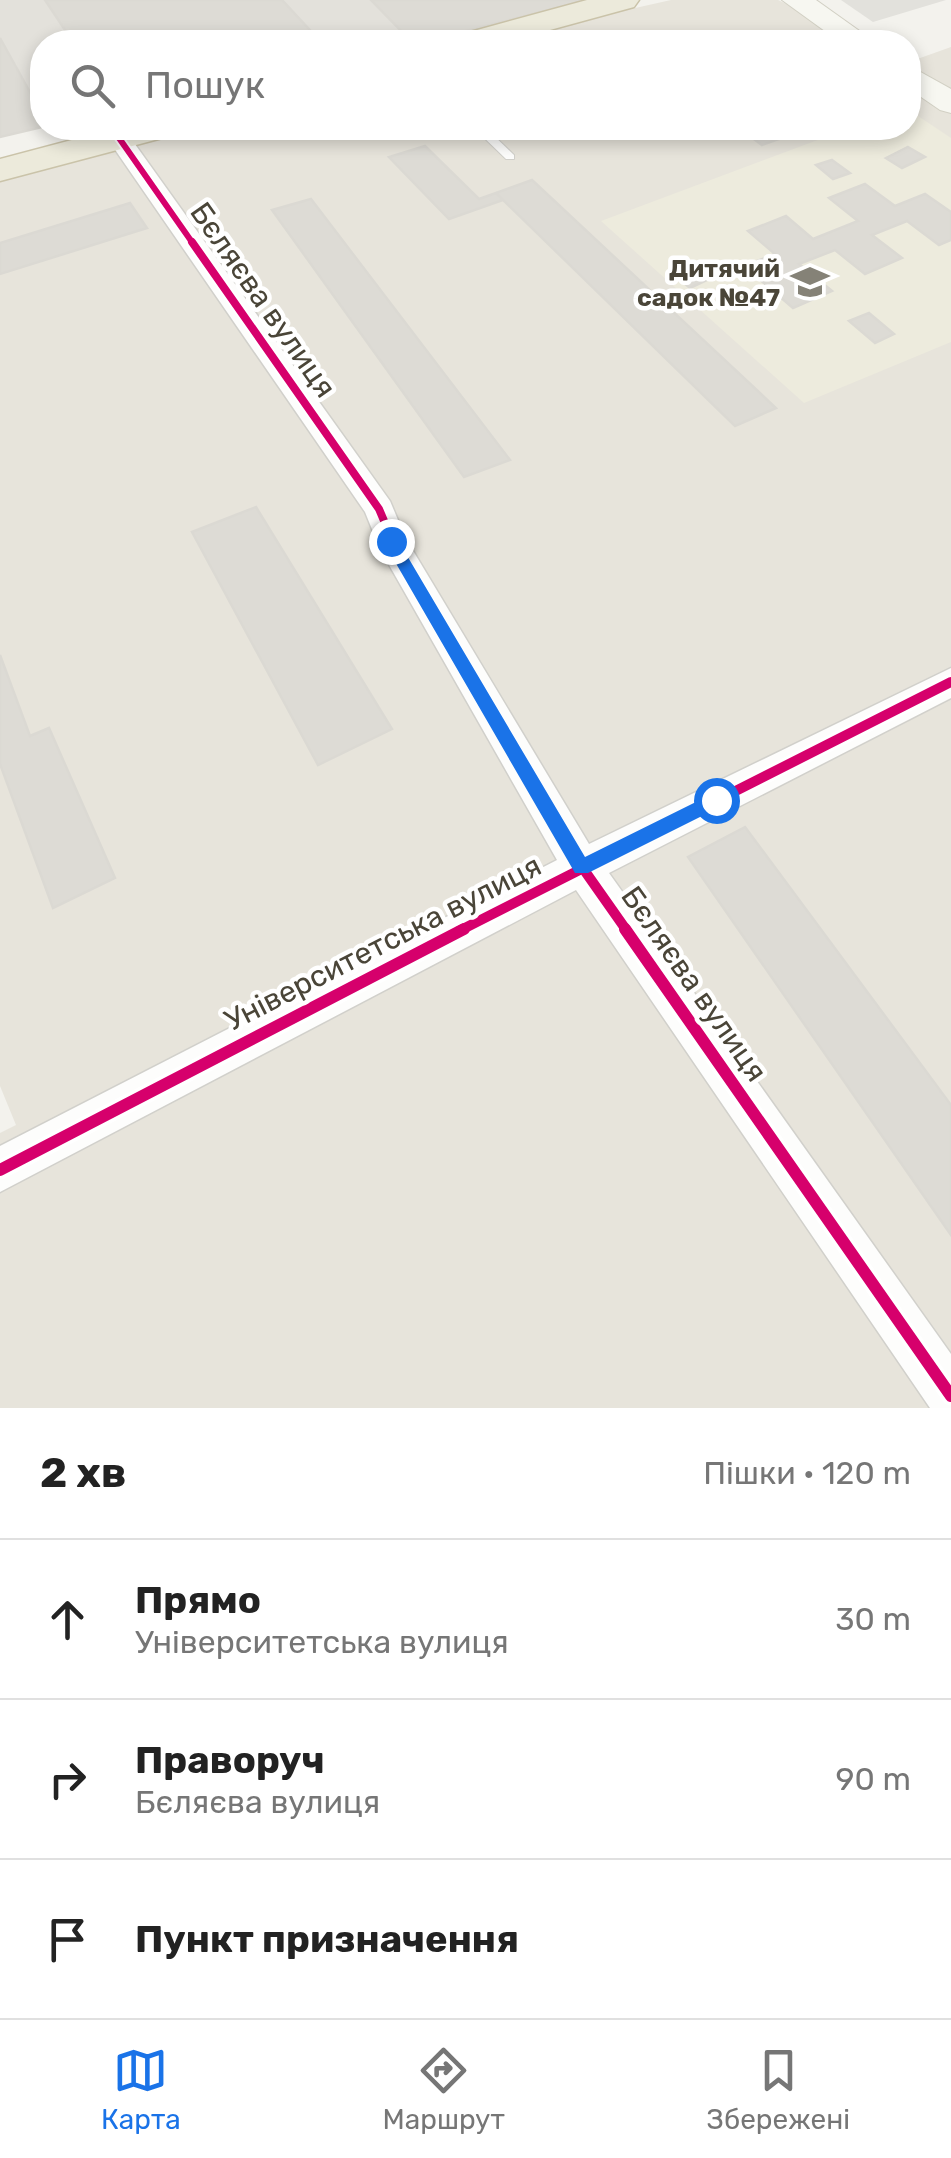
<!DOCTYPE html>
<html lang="uk">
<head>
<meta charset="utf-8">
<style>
  :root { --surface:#fff; --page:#f6f6f6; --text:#222; --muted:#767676; --line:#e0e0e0; --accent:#1a73e8 }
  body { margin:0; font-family:Rubik,sans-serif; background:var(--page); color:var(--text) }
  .stop { position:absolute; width:30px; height:30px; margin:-22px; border:8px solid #1a73e8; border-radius:50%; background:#fff }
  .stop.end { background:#1a73e8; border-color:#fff; box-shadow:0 2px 10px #0008 }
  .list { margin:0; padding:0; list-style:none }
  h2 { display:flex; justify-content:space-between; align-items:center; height:130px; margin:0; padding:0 40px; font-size:42px }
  h2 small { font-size:32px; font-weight:400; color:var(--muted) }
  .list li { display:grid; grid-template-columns:65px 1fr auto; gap:30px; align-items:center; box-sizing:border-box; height:160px; padding:0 40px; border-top:2px solid var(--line) }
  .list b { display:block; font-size:38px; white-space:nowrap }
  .list p { margin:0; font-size:32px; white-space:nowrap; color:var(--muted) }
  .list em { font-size:32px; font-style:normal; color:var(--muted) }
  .icon { flex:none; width:55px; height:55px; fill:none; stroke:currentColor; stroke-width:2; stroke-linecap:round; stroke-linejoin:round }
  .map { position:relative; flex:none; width:951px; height:1408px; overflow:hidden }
  .search { position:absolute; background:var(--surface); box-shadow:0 5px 15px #0003; left:30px; right:30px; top:30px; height:110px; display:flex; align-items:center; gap:25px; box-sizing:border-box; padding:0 35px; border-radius:40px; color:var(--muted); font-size:38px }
  .sheet { height:610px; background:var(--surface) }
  nav { display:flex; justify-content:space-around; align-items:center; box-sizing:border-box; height:140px; border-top:2px solid var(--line); background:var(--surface); font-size:28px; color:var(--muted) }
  nav a { display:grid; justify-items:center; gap:5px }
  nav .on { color:var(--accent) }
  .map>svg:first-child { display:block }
</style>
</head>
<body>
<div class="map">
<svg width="951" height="1408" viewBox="0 0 951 1408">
  <rect width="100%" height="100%" fill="#f3f2ed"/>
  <!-- residential -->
  <path fill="#e7e4db" d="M 671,0 L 778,0 L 867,42 L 484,42 Z
    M 951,47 L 951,1408 L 0,1408 L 0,1133 L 16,1125 L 0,1086 L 0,170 L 157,128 L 908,128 L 909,62 Z"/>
  <!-- industrial -->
  <path fill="#e3e1db" d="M 0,0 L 587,0 L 423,42 L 42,42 L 42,127 L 0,137 Z"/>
  <!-- education -->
  <path fill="#edebdd" d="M 909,110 L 951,138 L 951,342 L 804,403 L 601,221 L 850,128 L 908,128 Z"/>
  <!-- parking -->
  <path fill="#e2e1dc" d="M 841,0 L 946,0 L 873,22 Z"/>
  <!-- building -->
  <path fill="#dddbd5" stroke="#dbd9d3" stroke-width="2.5" d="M 45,0 L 282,0 L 321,42 L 73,42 Z
    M 371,0 L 587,0 L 423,42 L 412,42 Z
    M 0,38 L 42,114 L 42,127 L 0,137 Z
    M 739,128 L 810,128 L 762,145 Z
    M 425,146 L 479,199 L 496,193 L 503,200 L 449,219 L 389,157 Z
    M 908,147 L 925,157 L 902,168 L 886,158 Z
    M 832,160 L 850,173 L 833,179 L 816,165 Z
    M 532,180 L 776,408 L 735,426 L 496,193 Z
    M 865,184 L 895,206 L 925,194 L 951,212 L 951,240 L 939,245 L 907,221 L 872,235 L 902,258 L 865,274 L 835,250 L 799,264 L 832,291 L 793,308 L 744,266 L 775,254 L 748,231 L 786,216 L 813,239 L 858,221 L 829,198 Z
    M 311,199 L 510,460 L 464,477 L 272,210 Z
    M 130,203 L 147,228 L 0,274 L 0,243 Z
    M 694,269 L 707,280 L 690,288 L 677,277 Z
    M 869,313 L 894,334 L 875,343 L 849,321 Z
    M 256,507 L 392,729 L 318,765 L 192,532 Z
    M 0,655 L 30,736 L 49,728 L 115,878 L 53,908 L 0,764 Z
    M 745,827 L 951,1105 L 951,1235 L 688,857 Z"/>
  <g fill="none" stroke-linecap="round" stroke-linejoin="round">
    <!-- lane casing -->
    <g stroke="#d1d0cb" stroke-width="2">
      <path id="lane" d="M 474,128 L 486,128 L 514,155 L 514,159 L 506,159 Z"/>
    </g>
    <!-- street casing -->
    <g stroke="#d1d0cb" stroke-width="3">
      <path id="street" d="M 119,131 L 127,133 L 390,501 L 406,539 L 589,844 L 951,668 L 951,698 L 609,873 L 951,1354 L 951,1408 L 930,1408 L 576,890 L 0,1192 L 0,1146 L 557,860 L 380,549 L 365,512 L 107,138 Z"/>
    </g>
    <!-- secondary casing -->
    <g stroke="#d2d0c4" stroke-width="2">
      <path id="secondary" d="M 782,0 L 816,0 L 875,42 L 840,42 Z
        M 908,65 L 951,89 L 951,113 L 940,110 L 908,88 Z"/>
    </g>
    <!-- highway casing -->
    <g stroke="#cac3a9" stroke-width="3">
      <path id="highway" d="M 587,0 L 639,0 L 634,7 L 506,42 L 454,42 L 459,35 Z
        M 117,128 L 175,128 L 170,136 L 0,181 L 0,159 Z"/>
    </g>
    <!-- lane -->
    <use href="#lane" fill="#fdfdfc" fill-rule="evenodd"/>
    <!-- street -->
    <use href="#street" fill="#fdfdfc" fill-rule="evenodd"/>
    <!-- secondary -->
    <use href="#secondary" fill="#f7f7f1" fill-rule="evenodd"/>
    <!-- highway -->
    <use href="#highway" fill="#eceadb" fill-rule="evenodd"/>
    <!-- cycleway-far3 casing -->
    <g stroke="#fff" stroke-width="10">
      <path id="cycleway-far3" d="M 119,138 L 194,245"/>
    </g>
    <!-- cycleway-far2 casing -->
    <g stroke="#fff" stroke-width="12">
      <path id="cycleway-far2" d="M 192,242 L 379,509 L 396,549"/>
    </g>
    <!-- cycleway-far1 casing -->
    <g stroke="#fff" stroke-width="16">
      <path id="cycleway-far1" d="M 394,547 L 582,867 L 627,931
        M 459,931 L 951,682"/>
    </g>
    <!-- cycleway casing -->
    <g stroke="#fff" stroke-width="19">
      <path id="cycleway" d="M 625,929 L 951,1396
        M 0,1170 L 464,929"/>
    </g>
    <!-- cycleway-far3 -->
    <use href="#cycleway-far3" stroke="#d6006c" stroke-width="6"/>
    <!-- cycleway-far2 -->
    <use href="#cycleway-far2" stroke="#d6006c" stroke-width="8"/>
    <!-- cycleway-far1 -->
    <use href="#cycleway-far1" stroke="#d6006c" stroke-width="10"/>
    <!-- cycleway -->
    <use href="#cycleway" stroke="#d6006c" stroke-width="12"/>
  </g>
  <!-- route -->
  <path fill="#1a73e8" d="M 391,535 L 396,537 L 585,857 L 710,795 L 722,795 L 722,806 L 588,873 L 575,873 L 383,541 Z"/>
  <!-- icons -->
  <defs>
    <g id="school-bare" transform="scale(3)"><path d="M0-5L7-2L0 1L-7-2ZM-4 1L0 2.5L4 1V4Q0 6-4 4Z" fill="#858277" stroke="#fff" stroke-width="2.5" paint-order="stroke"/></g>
  </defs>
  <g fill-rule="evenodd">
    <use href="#school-bare" x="810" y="282"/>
  </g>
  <g text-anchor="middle" stroke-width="9" stroke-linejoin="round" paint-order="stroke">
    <!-- far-poi labels -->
    <g font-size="25" font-weight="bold" fill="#4a4538" stroke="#fff" text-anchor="end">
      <text x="780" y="277">Дитячий<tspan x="780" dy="29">садок №47</tspan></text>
    </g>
    <!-- street labels -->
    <g font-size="30" fill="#4a4538" stroke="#fff">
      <text transform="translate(263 300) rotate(55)" y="10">Бєляєва вулиця</text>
      <text transform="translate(383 943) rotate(-27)" y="10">Університетська вулиця</text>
      <text transform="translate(694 984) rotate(55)" y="10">Бєляєва вулиця</text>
    </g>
  </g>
</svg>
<div class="stop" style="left:716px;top:800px"></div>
<div class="stop end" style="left:391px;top:541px"></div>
<div class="search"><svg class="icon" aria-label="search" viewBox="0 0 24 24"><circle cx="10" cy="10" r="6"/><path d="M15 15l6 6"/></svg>Пошук</div>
</div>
<section class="sheet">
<h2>2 хв<small>Пішки · 120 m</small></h2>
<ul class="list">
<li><svg class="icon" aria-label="ahead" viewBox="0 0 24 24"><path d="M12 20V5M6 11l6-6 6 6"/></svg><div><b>Прямо</b><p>Університетська вулиця</p></div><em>30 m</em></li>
<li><svg class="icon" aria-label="right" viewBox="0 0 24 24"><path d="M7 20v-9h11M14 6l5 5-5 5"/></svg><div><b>Праворуч</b><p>Бєляєва вулиця</p></div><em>90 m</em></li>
<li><svg class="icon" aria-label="arrive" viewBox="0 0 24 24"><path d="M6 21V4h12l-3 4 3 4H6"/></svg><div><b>Пункт призначення</b></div></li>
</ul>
</section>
<nav>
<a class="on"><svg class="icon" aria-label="map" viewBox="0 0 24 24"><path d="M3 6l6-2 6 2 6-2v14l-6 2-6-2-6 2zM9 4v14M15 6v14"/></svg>Карта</a>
<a><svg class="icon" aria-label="directions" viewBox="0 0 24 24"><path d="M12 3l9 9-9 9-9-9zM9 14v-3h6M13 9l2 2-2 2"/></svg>Маршрут</a>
<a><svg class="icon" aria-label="saved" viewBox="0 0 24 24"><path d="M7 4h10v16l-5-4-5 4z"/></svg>Збережені</a>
</nav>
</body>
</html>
